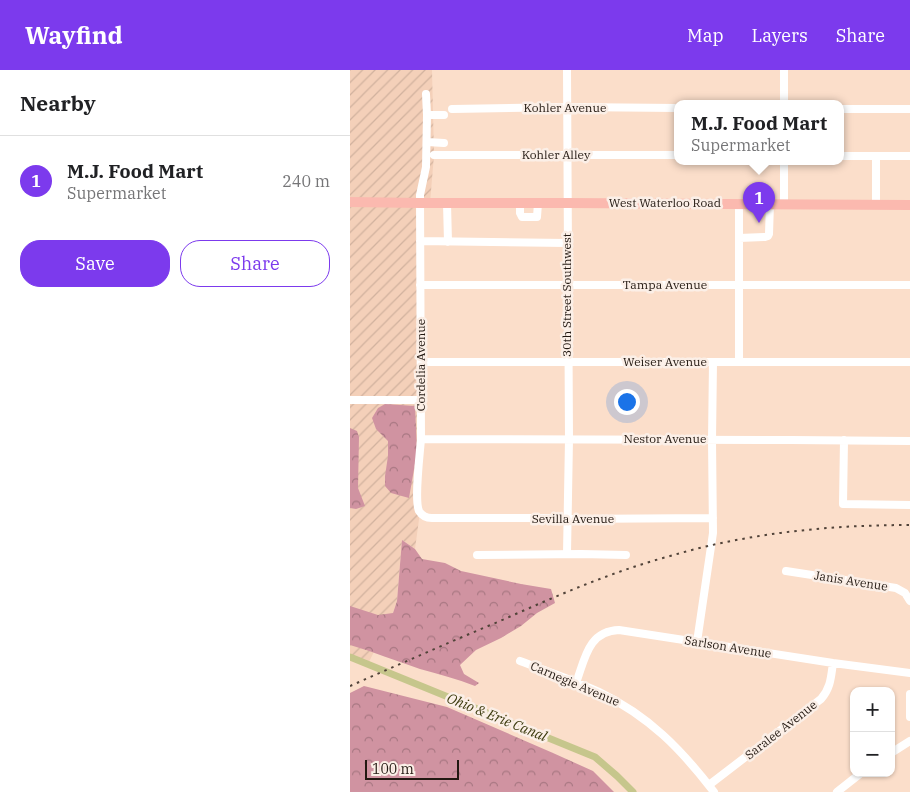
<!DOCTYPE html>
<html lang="en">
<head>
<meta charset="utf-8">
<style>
  :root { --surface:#fff; --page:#f6f6f6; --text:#202124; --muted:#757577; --line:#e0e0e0; --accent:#7c3aed }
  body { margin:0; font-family:"IBM Plex Serif",serif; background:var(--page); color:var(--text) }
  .controls { position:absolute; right:15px; bottom:15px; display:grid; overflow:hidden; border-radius:10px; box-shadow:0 1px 4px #0004 }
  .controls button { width:45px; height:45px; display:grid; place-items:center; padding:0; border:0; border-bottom:1px solid var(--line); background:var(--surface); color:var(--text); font:25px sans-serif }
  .scale { position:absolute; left:15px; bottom:12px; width:94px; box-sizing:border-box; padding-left:5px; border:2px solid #231912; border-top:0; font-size:14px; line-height:18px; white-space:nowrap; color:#231912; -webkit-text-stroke:4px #fbefe7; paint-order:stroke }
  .you { position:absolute; left:276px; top:331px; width:18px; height:18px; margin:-12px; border:4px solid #fff; border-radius:50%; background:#1a73e8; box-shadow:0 0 0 8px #1a73e833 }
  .badge { display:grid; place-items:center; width:32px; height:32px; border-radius:50%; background:var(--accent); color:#fff; font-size:16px; font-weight:700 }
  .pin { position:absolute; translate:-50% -41px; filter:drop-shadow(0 1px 2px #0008) }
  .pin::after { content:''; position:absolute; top:26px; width:18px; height:15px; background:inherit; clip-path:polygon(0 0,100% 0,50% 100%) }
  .popup { position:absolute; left:324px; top:30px; width:170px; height:65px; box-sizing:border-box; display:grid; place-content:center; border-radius:10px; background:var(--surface); filter:drop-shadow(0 1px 4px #0005); font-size:16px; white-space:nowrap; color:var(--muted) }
  .popup b { font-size:19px; color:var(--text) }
  .popup::after { content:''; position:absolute; left:50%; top:100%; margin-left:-10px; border:10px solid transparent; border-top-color:var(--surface) }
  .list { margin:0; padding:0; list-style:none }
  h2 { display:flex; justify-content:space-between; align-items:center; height:65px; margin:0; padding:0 20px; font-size:21px }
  h2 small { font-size:16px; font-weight:400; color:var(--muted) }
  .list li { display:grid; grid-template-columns:32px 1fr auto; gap:15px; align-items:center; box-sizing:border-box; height:90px; padding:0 20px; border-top:1px solid var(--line) }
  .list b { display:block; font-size:19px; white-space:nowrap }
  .list p { margin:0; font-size:16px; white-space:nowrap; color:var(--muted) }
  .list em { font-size:16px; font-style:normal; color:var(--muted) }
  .actions { display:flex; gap:10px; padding:15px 20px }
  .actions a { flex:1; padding:11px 0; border:1px solid var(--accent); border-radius:20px; text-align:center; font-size:18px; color:var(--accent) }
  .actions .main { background:var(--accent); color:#fff }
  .map { position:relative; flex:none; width:560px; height:722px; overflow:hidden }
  header { display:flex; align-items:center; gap:30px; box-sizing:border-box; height:70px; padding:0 25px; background:var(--accent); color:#fff }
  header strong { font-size:24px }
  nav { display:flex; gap:28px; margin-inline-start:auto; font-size:18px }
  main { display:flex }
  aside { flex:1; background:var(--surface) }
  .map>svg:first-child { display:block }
</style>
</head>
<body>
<header>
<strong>Wayfind</strong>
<nav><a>Map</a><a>Layers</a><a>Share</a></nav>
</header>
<main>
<aside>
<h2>Nearby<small></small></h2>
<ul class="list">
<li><span class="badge">1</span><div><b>M.J. Food Mart</b><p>Supermarket</p></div><em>240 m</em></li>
</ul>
<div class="actions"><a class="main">Save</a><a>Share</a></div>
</aside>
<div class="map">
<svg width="560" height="722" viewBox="0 0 560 722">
  <defs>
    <pattern id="industrial-furrows" width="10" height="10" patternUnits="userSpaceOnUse" patternTransform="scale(1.25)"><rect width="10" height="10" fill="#f4d0b9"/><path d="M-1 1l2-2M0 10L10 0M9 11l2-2" fill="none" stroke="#d1b29e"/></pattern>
    <pattern id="forest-crowns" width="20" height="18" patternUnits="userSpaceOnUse" patternTransform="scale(1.25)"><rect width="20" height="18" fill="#d093a1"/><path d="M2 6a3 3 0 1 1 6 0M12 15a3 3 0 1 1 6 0" fill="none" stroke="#a87782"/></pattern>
  </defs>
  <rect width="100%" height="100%" fill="#fbdeca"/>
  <!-- industrial -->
  <path fill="url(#industrial-furrows)" d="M 0,0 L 82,0 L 84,85 L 80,133 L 71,133 L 70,442 L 65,479 L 52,470 L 47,531 L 43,543 L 18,594 L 0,587 Z"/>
  <!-- forest -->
  <path fill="url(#forest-crowns)" d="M 35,334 L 65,336 L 67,382 L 59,428 L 41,423 L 35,416 L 35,406 L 38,386 L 38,371 L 26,359 L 22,348 L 28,338 Z
    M 0,358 L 7,361 L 9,367 L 8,418 L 15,436 L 6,439 L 0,438 Z
    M 52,470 L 65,479 L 72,489 L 95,493 L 111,501 L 171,514 L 201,519 L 205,533 L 187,543 L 171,556 L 151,568 L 126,580 L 110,595 L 114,604 L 129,613 L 125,616 C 107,609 88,604 70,599 C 46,591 24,582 0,575 L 0,536 L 28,545 L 43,543 L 47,531 Z
    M 14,616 L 97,637 L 203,683 L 243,701 L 264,722 L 0,722 L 0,623 Z"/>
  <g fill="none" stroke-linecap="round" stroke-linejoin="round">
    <!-- canal -->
    <path stroke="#c6c68c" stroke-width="7" d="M 0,587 L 245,687 L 267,706 L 283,722"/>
    <!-- minor -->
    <path stroke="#fff" stroke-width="8" d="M 217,0 L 219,369 L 217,484
      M 434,0 L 434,34
      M 76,24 L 77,45
      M 102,39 L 217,37 L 328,38
      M 490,39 L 560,39
      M 94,45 L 77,45 L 76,97 L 70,125 L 71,369 C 70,383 64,430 69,441 C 72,446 77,448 82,448 L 195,448 L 218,449 L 363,448
      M 77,72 L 94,73
      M 84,85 L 328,85
      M 490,86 L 560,86
      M 526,86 L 526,134
      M 434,92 L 434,133
      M 97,133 L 98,172
      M 170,133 L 170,143 L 172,147 L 187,147 L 188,133
      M 389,168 L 415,167 L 418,166 L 419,164 L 420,133
      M 70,171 L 217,173
      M 70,215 L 560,215
      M 389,291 L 389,134
      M 71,292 L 560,292
      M 0,330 L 71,330
      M 71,369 L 441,370 L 560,371
      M 494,370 L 493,434 L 560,435
      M 127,485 L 231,484 L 276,485
      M 436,501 L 546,518 L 555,523 L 560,531
      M 347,572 L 363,463 L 362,370 L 363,292
      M 170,591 C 196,601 223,610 249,622 C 299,646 331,679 364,722
      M 226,613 C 235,589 238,561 269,560 L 483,593 L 560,603
      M 560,624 L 560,647
      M 541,683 L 560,671
      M 359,715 L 471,629 C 481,618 481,606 483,593
      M 487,722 L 511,703"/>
    <!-- major -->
    <path stroke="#fbb9af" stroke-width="10" d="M 0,132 L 70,133 L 217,133 L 560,135"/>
    <!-- rail -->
    <path stroke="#514339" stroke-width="2" stroke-dasharray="2.5 5" stroke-linecap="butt" d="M 0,616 C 50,594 100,572 150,551 C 206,526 261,502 320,486 C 398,463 479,455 560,455"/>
  </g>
  <g text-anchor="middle" stroke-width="5" stroke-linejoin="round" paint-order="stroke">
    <!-- street labels -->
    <g font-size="12" fill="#231912" stroke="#fbefe7">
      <text x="215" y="42">Kohler Avenue</text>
      <text x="206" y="89">Kohler Alley</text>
      <text x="315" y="137">West Waterloo Road</text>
      <text x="315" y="219">Tampa Avenue</text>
      <text transform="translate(217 225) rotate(-90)" y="4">30th Street Southwest</text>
      <text x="315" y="296">Weiser Avenue</text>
      <text transform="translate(71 295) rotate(-90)" y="4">Cordelia Avenue</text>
      <text x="315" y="373">Nestor Avenue</text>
      <text x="223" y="453">Sevilla Avenue</text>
      <text transform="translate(501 511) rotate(9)" y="4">Janis Avenue</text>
      <text transform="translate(378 577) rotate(9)" y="4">Sarlson Avenue</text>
      <text transform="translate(225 614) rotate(23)" y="4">Carnegie Avenue</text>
      <text transform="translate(431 660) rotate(-38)" y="4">Saralee Avenue</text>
    </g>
    <!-- water labels -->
    <g font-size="14" font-style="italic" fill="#3b3a0d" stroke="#fbefe7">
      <text transform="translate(147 647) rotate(22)" y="5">Ohio &amp; Erie Canal</text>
    </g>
  </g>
</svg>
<div class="controls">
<button>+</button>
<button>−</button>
</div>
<div class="scale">100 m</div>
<div class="you"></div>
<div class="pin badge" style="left:409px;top:153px">1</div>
<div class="popup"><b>M.J. Food Mart</b>Supermarket</div>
</div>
</main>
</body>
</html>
